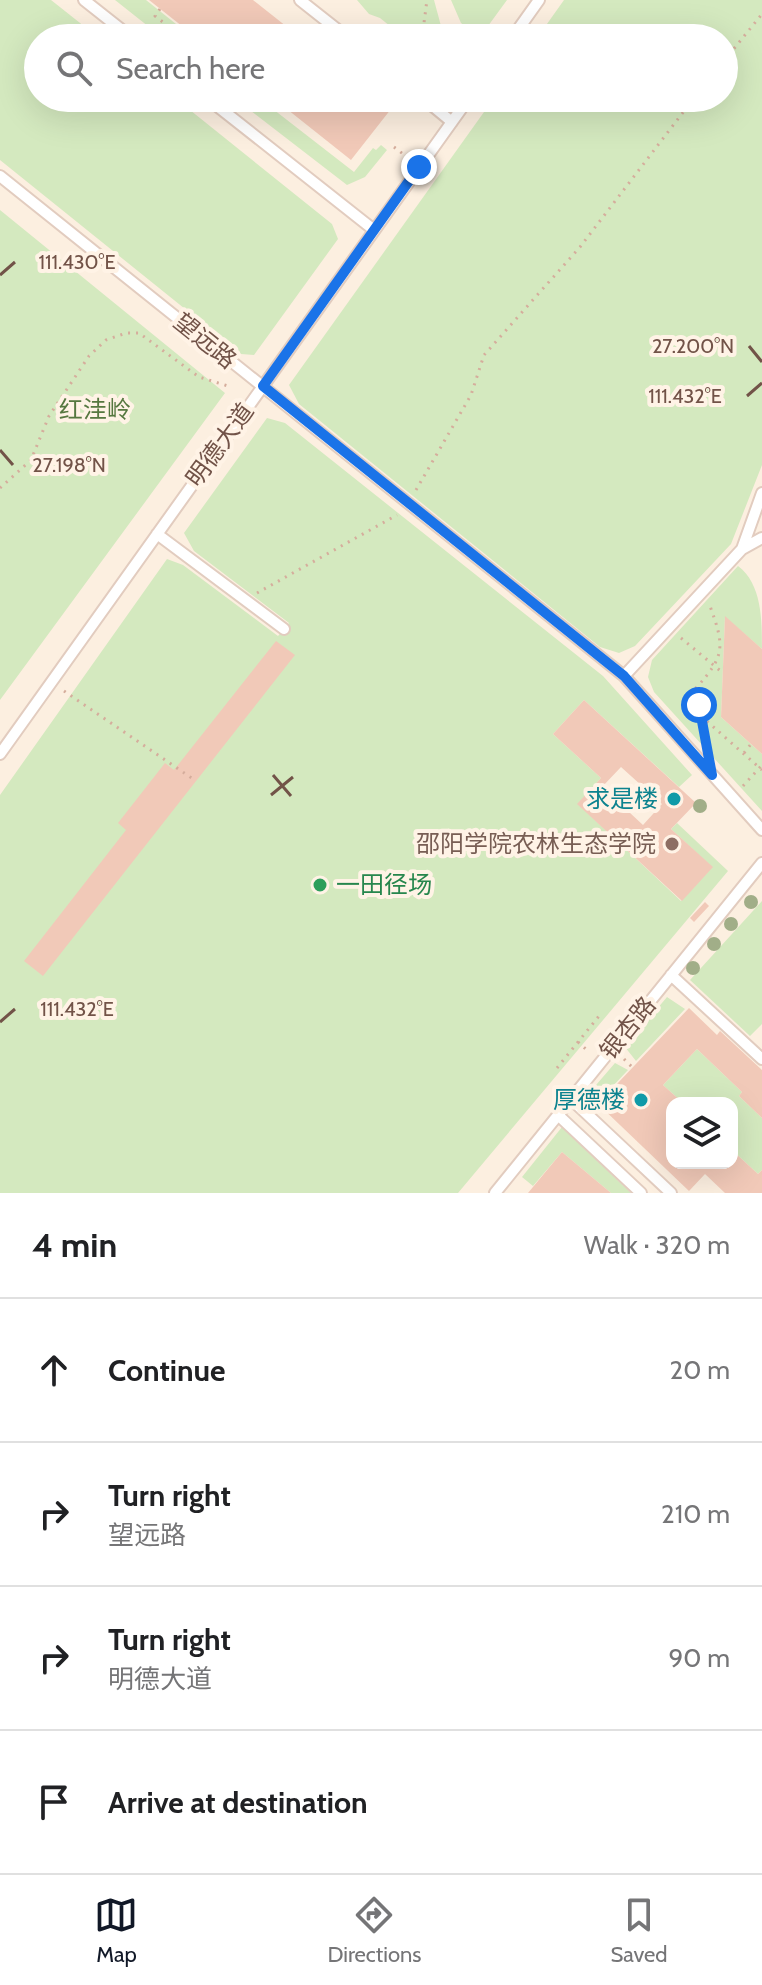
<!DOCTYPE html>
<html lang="en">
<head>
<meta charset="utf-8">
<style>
  :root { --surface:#fff; --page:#f2f2f2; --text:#202124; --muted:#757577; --line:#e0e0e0; --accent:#111827 }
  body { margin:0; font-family:Cabin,"Noto Sans SC",sans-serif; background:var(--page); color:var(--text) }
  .controls { position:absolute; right:24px; bottom:24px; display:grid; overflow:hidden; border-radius:16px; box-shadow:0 8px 32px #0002 }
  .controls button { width:72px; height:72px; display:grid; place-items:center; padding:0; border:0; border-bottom:2px solid var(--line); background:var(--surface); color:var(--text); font:40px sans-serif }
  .stop { position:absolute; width:24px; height:24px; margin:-18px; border:6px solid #1a73e8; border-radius:50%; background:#fff }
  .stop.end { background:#1a73e8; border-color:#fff; box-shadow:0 2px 8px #0008 }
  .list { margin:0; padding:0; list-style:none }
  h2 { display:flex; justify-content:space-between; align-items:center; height:104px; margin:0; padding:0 32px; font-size:34px }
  h2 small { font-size:26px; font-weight:400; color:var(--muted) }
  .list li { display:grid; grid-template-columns:52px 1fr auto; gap:24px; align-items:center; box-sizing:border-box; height:144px; padding:0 32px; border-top:2px solid var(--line) }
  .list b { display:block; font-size:30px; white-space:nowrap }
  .list p { margin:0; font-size:26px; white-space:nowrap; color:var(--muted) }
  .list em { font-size:26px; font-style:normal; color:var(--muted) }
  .icon { flex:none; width:44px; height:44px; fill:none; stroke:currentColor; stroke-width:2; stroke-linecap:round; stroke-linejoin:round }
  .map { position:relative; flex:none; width:762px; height:1193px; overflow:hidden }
  .search { position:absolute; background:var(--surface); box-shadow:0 8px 32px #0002; left:24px; right:24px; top:24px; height:88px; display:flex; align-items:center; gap:20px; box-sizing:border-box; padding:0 28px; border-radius:44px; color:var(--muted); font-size:30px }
  .sheet { height:680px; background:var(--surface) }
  nav { display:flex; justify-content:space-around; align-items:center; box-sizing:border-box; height:112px; border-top:2px solid var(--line); background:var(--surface); font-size:22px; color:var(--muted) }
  nav a { display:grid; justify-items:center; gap:4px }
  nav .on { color:var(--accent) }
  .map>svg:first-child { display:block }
</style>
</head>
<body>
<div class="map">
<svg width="762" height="1193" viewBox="0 0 762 1193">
  <rect width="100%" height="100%" fill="#fcefe0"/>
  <!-- green -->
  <path fill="#d4e9bf" d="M 0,0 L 51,0 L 99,38 L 38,38 L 38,98 L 175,98 L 332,224 L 338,239 L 254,355 L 241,354 L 0,160 Z
    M 115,0 L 146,0 L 186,32 L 181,38 L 163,38 Z
    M 357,0 L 434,0 L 441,26 L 453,26 L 469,38 L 405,38 L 380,18 L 369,14 Z
    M 451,0 L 507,0 L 480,37 L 461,23 Z
    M 564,0 L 762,0 L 762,465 L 731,544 L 635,646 L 619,653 L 600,647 L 299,404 L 289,385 L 494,98 L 724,98 L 724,38 L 537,38 Z
    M 260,99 L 354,172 L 373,148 L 376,150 L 381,145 L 387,150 L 365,177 L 347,185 L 251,111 Z
    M 0,210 L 225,393 L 0,700 Z
    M 267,418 L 285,423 L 603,676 L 692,775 L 679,787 L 584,700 L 553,734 L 601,778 L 578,804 L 681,901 L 712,867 L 671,829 L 677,823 L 728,871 L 458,1193 L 0,1193 L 0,795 L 167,559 L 183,565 L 278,636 L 289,623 L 194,551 L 184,533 Z
    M 738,566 C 762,584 762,620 762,649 L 725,617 L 721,717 L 762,754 L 762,811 L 654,692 L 648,677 L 652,660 Z
    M 762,901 L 762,1024 L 750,1036 L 690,980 Z
    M 667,997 L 685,1009 L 636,1061 L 625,1047 Z
    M 697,1049 L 742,1092 L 739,1096 L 762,1118 L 762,1170 L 758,1174 L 732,1150 L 732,1103 L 683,1103 L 663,1085 Z
    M 615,1063 L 628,1070 L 597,1103 L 590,1092 Z
    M 562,1127 L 631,1193 L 611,1193 L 562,1152 L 533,1186 L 522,1177 Z"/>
  <!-- building -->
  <path fill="#f1c9b8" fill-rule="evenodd" d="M 149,0 L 253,0 L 301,38 L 197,38 Z
    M 273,98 L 377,98 L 391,109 L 351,160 Z
    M 725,616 L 762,649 L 762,754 L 721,717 Z
    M 276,641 L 295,655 L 43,976 L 24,961 L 126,830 L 118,823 L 165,763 L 174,770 Z
    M 584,700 L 696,803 L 671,829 L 713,867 L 682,901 L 577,804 L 601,778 L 553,734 ZM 621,767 L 662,804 L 643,825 L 602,787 Z
    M 705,902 L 709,906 L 694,922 L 690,918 Z
    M 689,1008 L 717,1035 L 720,1031 L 762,1070 L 762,1118 L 739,1096 L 742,1092 L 697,1049 L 663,1085 L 683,1103 L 672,1103 L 672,1163 L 732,1163 L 732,1150 L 758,1174 L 762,1170 L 762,1193 L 725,1193 L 705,1174 L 689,1191 L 598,1104 Z
    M 562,1152 L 611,1193 L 528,1193 Z"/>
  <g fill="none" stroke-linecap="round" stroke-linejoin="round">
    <!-- service casing -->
    <g stroke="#e2ccbf" stroke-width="14">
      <path id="service" d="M 84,0 L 132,38
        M 300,0 L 348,38
        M 512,38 L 539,0
        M 207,98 L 374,230
        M 423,98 L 452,122
        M 0,176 L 624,676 L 762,830
        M 157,534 L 284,629
        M 742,549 L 762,538
        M 624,676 L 742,549 L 762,493
        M 0,754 L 469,98
        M 671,975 L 762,1059
        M 571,1099 L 671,1193
        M 558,1115 L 641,1193
        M 495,1193 L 762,863"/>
    </g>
    <!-- path -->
    <path stroke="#d5ad9c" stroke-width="3" stroke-dasharray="2 6" stroke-linecap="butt" d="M 160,9 L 155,16 L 182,37
      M 422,38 L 427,0
      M 724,61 L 762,14
      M 394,147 L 407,157
      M 0,488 L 31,460 L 49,416 L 89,356 L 106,340 L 126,333 L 139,333 L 199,377 L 228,386
      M 416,490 L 471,395 L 484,355 L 580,247 L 694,98
      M 257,593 L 397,515
      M 681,638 L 723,673
      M 64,691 L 196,781
      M 699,705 L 721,713
      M 701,716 L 762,770
      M 706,744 L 696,688 C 725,656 725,647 710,606
      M 744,753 L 751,744
      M 743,786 L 762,765
      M 578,1042 L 589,1052
      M 624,1059 L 633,1068
      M 557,1068 L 599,1016"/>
    <!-- service -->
    <use href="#service" stroke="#fff" stroke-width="10"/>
  </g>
  <!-- trees -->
  <g fill="#a1ae88">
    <circle cx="700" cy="806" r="7"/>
    <circle cx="751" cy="902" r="7"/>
    <circle cx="731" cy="924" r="7"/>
    <circle cx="714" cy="944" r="7"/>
    <circle cx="693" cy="968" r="7"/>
  </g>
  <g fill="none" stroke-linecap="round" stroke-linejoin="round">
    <!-- route -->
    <path stroke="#1a73e8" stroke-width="10" d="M 419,167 L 263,386 L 624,676 L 712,775 L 699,705"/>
  </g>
  <!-- ticks -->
  <path fill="none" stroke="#725348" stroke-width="3" d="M 0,275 L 15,262M 749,346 L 762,362M 747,396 L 762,383M 0,450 L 13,465M 273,775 L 291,796M 271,795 L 293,777M 0,1022 L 15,1009"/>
  <!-- markers -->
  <g fill="#0f9aa8" stroke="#fff3e6" stroke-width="3">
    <circle cx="674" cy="799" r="8"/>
    <circle cx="641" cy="1100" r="8"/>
  </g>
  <circle fill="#8d6e63" stroke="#fff3e6" stroke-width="3" cx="672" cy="844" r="8"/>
  <circle fill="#2e9e5b" stroke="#fff3e6" stroke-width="3" cx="320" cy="885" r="8"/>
  <g text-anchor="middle" stroke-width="8" stroke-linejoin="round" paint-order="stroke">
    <!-- street labels -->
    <g font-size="24" fill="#725348" stroke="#fff3e6">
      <text transform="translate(205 341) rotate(39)" y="8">望远路</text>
      <text transform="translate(220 445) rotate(-54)" y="8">明德大道</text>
      <text transform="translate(628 1028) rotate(-51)" y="8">银杏路</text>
    </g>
    <!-- park labels -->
    <g font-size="24" fill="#567840" stroke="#fff3e6">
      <text x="95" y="418">红洼岭</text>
    </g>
    <!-- culture labels -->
    <g font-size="24" fill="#0d838f" stroke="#fff3e6" text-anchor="end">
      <text x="658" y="807">求是楼</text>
      <text x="625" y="1108">厚德楼</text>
    </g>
    <!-- education labels -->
    <g font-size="24" fill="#785e54" stroke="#fff3e6" text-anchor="end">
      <text x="656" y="852">邵阳学院农林生态学院</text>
    </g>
    <!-- leisure labels -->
    <g font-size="24" fill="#27864d" stroke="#fff3e6" text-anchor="start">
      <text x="336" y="893">一田径场</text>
    </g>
  </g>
  <g font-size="20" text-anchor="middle" fill="#725348" stroke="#fff3e6" stroke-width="8" stroke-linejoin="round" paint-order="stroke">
    <text x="77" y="269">111.430°E</text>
    <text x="693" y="353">27.200°N</text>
    <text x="685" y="403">111.432°E</text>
    <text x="69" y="472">27.198°N</text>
    <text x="77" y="1016">111.432°E</text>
  </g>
</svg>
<div class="controls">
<button><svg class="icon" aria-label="layers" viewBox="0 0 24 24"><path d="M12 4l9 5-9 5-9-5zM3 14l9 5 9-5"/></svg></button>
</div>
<div class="stop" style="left:699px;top:705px"></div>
<div class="stop end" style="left:419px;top:167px"></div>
<div class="search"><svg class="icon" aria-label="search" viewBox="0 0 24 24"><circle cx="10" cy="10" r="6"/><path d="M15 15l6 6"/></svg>Search here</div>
</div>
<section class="sheet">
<h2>4 min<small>Walk · 320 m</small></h2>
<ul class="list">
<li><svg class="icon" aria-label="ahead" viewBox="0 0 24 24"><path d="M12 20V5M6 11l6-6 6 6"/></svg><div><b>Continue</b></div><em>20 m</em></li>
<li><svg class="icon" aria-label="right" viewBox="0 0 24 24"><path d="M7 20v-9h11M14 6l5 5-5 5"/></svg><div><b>Turn right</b><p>望远路</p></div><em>210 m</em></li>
<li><svg class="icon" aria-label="right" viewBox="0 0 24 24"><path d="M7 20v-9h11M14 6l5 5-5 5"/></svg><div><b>Turn right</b><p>明德大道</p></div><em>90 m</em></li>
<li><svg class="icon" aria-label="arrive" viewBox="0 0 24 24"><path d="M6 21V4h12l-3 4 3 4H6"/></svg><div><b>Arrive at destination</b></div></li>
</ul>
</section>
<nav>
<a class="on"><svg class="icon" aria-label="map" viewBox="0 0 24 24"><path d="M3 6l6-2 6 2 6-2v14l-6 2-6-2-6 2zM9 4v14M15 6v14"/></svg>Map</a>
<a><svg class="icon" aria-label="directions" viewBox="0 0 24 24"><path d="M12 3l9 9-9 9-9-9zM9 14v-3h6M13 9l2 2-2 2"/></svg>Directions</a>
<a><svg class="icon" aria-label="saved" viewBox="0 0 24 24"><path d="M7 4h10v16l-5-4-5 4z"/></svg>Saved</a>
</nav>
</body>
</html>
